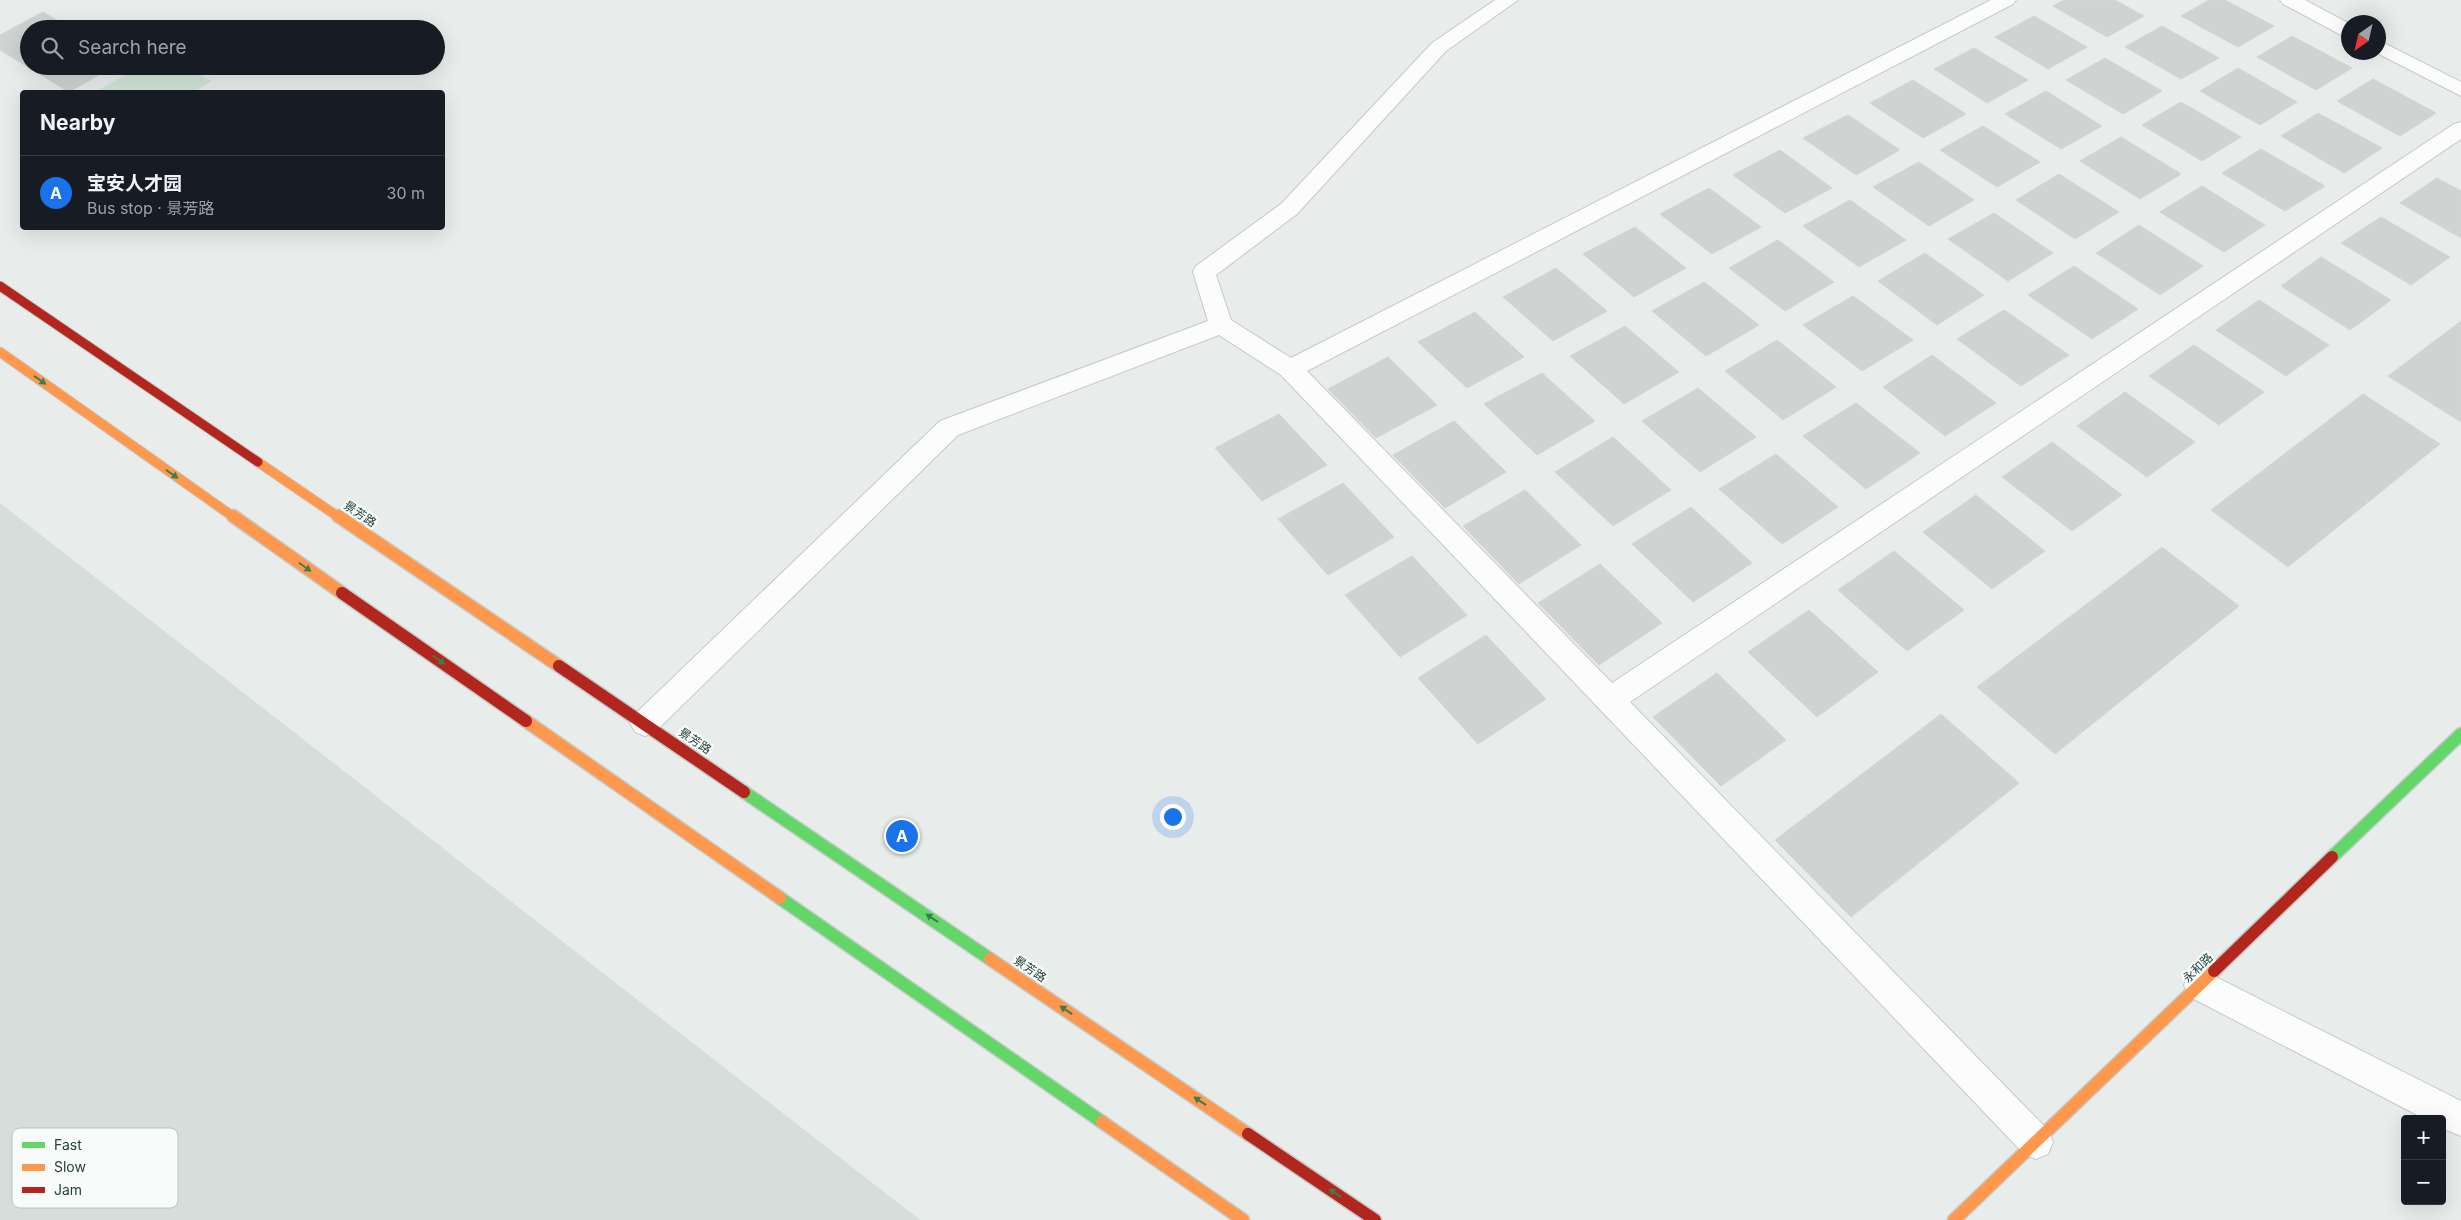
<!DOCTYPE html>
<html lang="en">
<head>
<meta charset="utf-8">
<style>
  :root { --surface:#171b24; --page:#242831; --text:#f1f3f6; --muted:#9ea1a6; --line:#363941; --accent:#1a73e8 }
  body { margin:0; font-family:Inter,"Noto Sans SC",sans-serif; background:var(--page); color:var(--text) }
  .controls { position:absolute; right:15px; bottom:15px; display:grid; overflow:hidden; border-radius:5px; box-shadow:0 5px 20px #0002 }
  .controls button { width:45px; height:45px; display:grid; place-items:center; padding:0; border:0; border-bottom:1px solid var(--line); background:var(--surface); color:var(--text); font:25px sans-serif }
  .compass { position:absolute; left:2341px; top:15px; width:45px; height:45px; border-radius:50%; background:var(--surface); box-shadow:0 5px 20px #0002; rotate:214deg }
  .you { position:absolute; left:1172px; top:816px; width:18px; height:18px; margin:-12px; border:4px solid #fff; border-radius:50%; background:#1a73e8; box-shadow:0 0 0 8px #1a73e833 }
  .badge { display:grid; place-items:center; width:32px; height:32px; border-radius:50%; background:var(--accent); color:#fff; font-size:16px; font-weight:700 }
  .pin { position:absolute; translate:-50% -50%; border:2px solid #fff; box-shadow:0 1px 5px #0006 }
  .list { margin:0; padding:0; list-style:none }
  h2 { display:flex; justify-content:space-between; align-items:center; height:65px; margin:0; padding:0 20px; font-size:21px }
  h2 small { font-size:16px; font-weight:400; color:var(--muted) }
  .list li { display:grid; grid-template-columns:32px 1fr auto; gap:15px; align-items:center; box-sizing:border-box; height:75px; padding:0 20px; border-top:1px solid var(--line) }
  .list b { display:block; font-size:19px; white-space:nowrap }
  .list p { margin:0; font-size:16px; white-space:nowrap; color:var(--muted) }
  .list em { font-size:16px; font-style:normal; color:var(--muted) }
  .icon { flex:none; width:28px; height:28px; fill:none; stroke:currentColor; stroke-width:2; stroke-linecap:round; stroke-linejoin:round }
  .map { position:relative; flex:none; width:2461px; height:1220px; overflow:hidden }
  .search { position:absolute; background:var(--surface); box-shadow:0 5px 20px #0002; left:20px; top:20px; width:425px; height:55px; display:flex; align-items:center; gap:12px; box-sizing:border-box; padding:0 18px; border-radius:28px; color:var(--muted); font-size:19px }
  .panel { position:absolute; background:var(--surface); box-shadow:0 5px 20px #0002; left:20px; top:90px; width:425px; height:140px; border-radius:5px }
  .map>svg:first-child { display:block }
</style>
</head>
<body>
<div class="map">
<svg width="2461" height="1220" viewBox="0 0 2461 1220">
  <rect width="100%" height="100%" fill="#e8edeb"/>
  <!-- built -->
  <path fill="#d6dedb" d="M 0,503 L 920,1220 L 0,1220 Z"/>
  <!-- green -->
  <path fill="#d1e6d8" d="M 141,66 L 184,66 L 212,81 L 193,92 L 95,92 Z"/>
  <!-- building -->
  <path fill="#cfd4d2" stroke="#d1d6d4" d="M 2064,0 L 2115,0 L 2144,16 L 2107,37 L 2053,6 Z
    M 2209,0 L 2225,0 L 2274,26 L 2238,47 L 2181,16 Z
    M 43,12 L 71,29 L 29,29 L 29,66 L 114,66 L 69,92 L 0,50 L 0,35 Z
    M 2034,16 L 2087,47 L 2048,69 L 1995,37 Z
    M 2162,26 L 2219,58 L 2181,79 L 2125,47 Z
    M 2292,36 L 2352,68 L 2316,90 L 2257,57 Z
    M 1974,48 L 2028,80 L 1987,103 L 1934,69 Z
    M 2105,58 L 2162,91 L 2123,114 L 2066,80 Z
    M 2238,68 L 2297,102 L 2260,125 L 2200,91 Z
    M 2373,79 L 2436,113 L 2400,136 L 2337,101 Z
    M 1913,80 L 1966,114 L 1923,138 L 1870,103 Z
    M 2046,91 L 2102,126 L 2061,149 L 2005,114 Z
    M 2181,102 L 2241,137 L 2202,161 L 2142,125 Z
    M 2318,113 L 2382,148 L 2344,173 L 2281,136 Z
    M 1848,115 L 1900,150 L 1856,175 L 1803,138 Z
    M 1983,126 L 2040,162 L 1997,187 L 1940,150 Z
    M 2121,137 L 2181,174 L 2140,199 L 2080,161 Z
    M 2261,149 L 2325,186 L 2285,211 L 2222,173 Z
    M 1780,150 L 1832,188 L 1785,213 L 1733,175 Z
    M 1919,162 L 1974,200 L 1929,226 L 1873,187 Z
    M 2059,174 L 2119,212 L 2075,239 L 2016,200 Z
    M 2437,178 L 2461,191 L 2461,238 L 2400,203 Z
    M 2202,186 L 2265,225 L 2224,252 L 2160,212 Z
    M 1709,188 L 1761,227 L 1712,254 L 1660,214 Z
    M 1850,200 L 1906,240 L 1859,267 L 1803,226 Z
    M 1994,213 L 2053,253 L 2008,281 L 1948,239 Z
    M 2381,217 L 2450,257 L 2411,285 L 2341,243 Z
    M 2139,225 L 2203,266 L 2160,295 L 2096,253 Z
    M 1635,227 L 1686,268 L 1634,297 L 1583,254 Z
    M 1778,240 L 1834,282 L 1785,311 L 1729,268 Z
    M 1925,253 L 1984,295 L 1937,325 L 1878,281 Z
    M 2321,257 L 2391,300 L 2350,330 L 2281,286 Z
    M 2074,266 L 2138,309 L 2092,339 L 2028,295 Z
    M 1556,268 L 1607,311 L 1553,341 L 1503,297 Z
    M 1704,282 L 1759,325 L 1706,356 L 1652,311 Z
    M 1853,296 L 1913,340 L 1862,371 L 1803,325 Z
    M 2259,300 L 2329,345 L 2286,376 L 2216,330 Z
    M 2004,310 L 2069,355 L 2021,386 L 1957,339 Z
    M 1475,312 L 1524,357 L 1467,388 L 1418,342 Z
    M 2461,321 L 2461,422 L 2388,376 Z
    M 1625,326 L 1679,372 L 1624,404 L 1570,356 Z
    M 1777,340 L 1836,387 L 1783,420 L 1725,371 Z
    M 2194,345 L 2264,392 L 2219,425 L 2149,376 Z
    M 1932,355 L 1996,403 L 1945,436 L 1883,387 Z
    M 1388,357 L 1437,405 L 1376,438 L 1328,389 Z
    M 1542,373 L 1595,421 L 1537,455 L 1484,404 Z
    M 1698,388 L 1756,437 L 1700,472 L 1642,421 Z
    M 2125,392 L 2195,442 L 2147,477 L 2077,426 Z
    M 2363,394 L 2440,444 L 2288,567 L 2211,510 Z
    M 1856,403 L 1920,453 L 1866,489 L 1803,436 Z
    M 1279,414 L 1327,465 L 1262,501 L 1215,448 Z
    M 1454,421 L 1506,472 L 1445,508 L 1393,455 Z
    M 1613,437 L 1671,490 L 1613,526 L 1555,472 Z
    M 2052,442 L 2122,495 L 2072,531 L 2002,477 Z
    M 1776,454 L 1838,507 L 1782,544 L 1719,489 Z
    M 1343,483 L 1394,537 L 1328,575 L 1278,519 Z
    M 1525,490 L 1581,545 L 1519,584 L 1463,526 Z
    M 1976,495 L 2045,551 L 1992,589 L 1923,532 Z
    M 1691,507 L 1752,563 L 1693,602 L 1632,544 Z
    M 2162,547 L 2239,606 L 2055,754 L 1977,687 Z
    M 1894,551 L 1964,610 L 1907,651 L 1838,590 Z
    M 1412,556 L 1467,615 L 1400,657 L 1345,595 Z
    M 1600,564 L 1662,623 L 1599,665 L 1538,603 Z
    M 1809,610 L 1878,672 L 1817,717 L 1748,652 Z
    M 1486,635 L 1546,699 L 1478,744 L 1418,678 Z
    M 1717,673 L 1786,740 L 1721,786 L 1653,717 Z
    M 1941,714 L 2019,783 L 1851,917 L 1775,840 Z"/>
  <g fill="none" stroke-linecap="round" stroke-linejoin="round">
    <!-- street casing -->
    <g stroke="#c5cac8" stroke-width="2">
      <path id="street" d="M 1495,0 L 1518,0 L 1446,51 L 1297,214 L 1216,275 L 1231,320 L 1291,358 L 1991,0 L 2016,0 L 2013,4 L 1307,371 L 1612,683 L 2454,124 L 2461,122 L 2461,139 L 1630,702 L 2048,1130 L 2053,1142 L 2048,1154 L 2036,1159 L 2024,1154 L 1281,375 L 1219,335 L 958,435 L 655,732 L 645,736 L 635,732 L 630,723 L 635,714 L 940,421 L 1208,321 L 1193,272 L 1196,266 L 1281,204 L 1432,43 Z
        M 2280,0 L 2305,0 L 2348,23 L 2348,37 L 2341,35 L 2283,4 Z
        M 2378,40 L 2461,82 L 2461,96 L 2375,52 L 2378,52 Z
        M 2200,969 L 2461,1101 L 2461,1136 L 2442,1128 L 2442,1119 L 2425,1119 L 2188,996 L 2184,985 L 2188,974 Z"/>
    </g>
    <!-- fast casing -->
    <g stroke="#c3cbc8" stroke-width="15">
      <path id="fast" d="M 744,792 L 990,959
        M 2332,857 L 2461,734
        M 780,898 L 1102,1122"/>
    </g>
    <!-- slow-far1 casing -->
    <g stroke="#c3cbc8" stroke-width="11">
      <path id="slow-far1" d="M 0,352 L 235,518
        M 258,462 L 340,518"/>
    </g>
    <!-- slow casing -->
    <g stroke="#c3cbc8" stroke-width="15">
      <path id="slow" d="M 233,516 L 342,593
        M 338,516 L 559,666
        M 526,721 L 780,898
        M 990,959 L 1248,1134
        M 1102,1122 L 1243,1220
        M 1954,1220 L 2214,971"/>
    </g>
    <!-- jam-far1 casing -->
    <g stroke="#c3cbc8" stroke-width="11">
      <path id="jam-far1" d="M 0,286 L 258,462"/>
    </g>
    <!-- jam casing -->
    <g stroke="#c3cbc8" stroke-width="15">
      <path id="jam" d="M 342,593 L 526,721
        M 559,666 L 744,792
        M 2214,971 L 2332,857
        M 1248,1134 L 1375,1220"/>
    </g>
    <!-- street -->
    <use href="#street" fill="#fcfcfc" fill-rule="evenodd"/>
    <!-- fast -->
    <use href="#fast" stroke="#63d668" stroke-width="12"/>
    <!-- slow-far1 -->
    <use href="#slow-far1" stroke="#ff974d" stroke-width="9"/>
    <!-- slow -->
    <use href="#slow" stroke="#ff974d" stroke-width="12"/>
    <!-- jam-far1 -->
    <use href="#jam-far1" stroke="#b3261e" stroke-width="9"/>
    <!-- jam -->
    <use href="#jam" stroke="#b3261e" stroke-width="12"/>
  </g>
  <!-- one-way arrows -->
  <defs><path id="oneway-solid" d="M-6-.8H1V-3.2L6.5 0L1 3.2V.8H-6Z" transform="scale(1.25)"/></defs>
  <g fill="#3d7d4c">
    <use href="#oneway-solid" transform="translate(40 380) rotate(35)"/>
    <use href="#oneway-solid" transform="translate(172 474) rotate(35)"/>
    <use href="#oneway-solid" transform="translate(305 567) rotate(35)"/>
    <use href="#oneway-solid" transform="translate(439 660) rotate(35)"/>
    <use href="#oneway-solid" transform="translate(932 918) rotate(-146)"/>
    <use href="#oneway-solid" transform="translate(1066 1010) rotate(-146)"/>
    <use href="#oneway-solid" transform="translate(1200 1101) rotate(-146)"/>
    <use href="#oneway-solid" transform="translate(1335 1193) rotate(-146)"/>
  </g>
  <g text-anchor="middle" stroke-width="4.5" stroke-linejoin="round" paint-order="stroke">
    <!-- street labels -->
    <g font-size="12" fill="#24423a" stroke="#f7fbf9">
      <text transform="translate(360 514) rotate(34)" y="4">景芳路</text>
      <text transform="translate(695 741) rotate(34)" y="4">景芳路</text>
      <text transform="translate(2198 968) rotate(-44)" y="4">永和路</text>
      <text transform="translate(1030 969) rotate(34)" y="4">景芳路</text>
    </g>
  </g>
  <!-- legend -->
  <rect x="12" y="1128" width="166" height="80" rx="8" fill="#f7fbf9" stroke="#b8c4c0" stroke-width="1"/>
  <rect x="22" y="1142" width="23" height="6" fill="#63d668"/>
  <rect x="22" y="1164" width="23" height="7" fill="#ff974d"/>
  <rect x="22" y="1187" width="23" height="6" fill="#b3261e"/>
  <g font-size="14" fill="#24423a">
    <text x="54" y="1150">Fast</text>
    <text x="54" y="1172">Slow</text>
    <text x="54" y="1195">Jam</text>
  </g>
</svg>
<div class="controls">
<button>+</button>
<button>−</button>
</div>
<svg class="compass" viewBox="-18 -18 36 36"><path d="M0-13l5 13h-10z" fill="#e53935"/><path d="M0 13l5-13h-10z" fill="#9ea1a6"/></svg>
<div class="you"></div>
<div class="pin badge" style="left:902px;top:836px">A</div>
<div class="search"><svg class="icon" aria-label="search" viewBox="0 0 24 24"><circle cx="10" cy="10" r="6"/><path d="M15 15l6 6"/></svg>Search here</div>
<section class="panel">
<h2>Nearby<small></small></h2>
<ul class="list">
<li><span class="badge">A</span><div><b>宝安人才园</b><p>Bus stop · 景芳路</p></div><em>30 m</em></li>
</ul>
</section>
</div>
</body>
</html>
